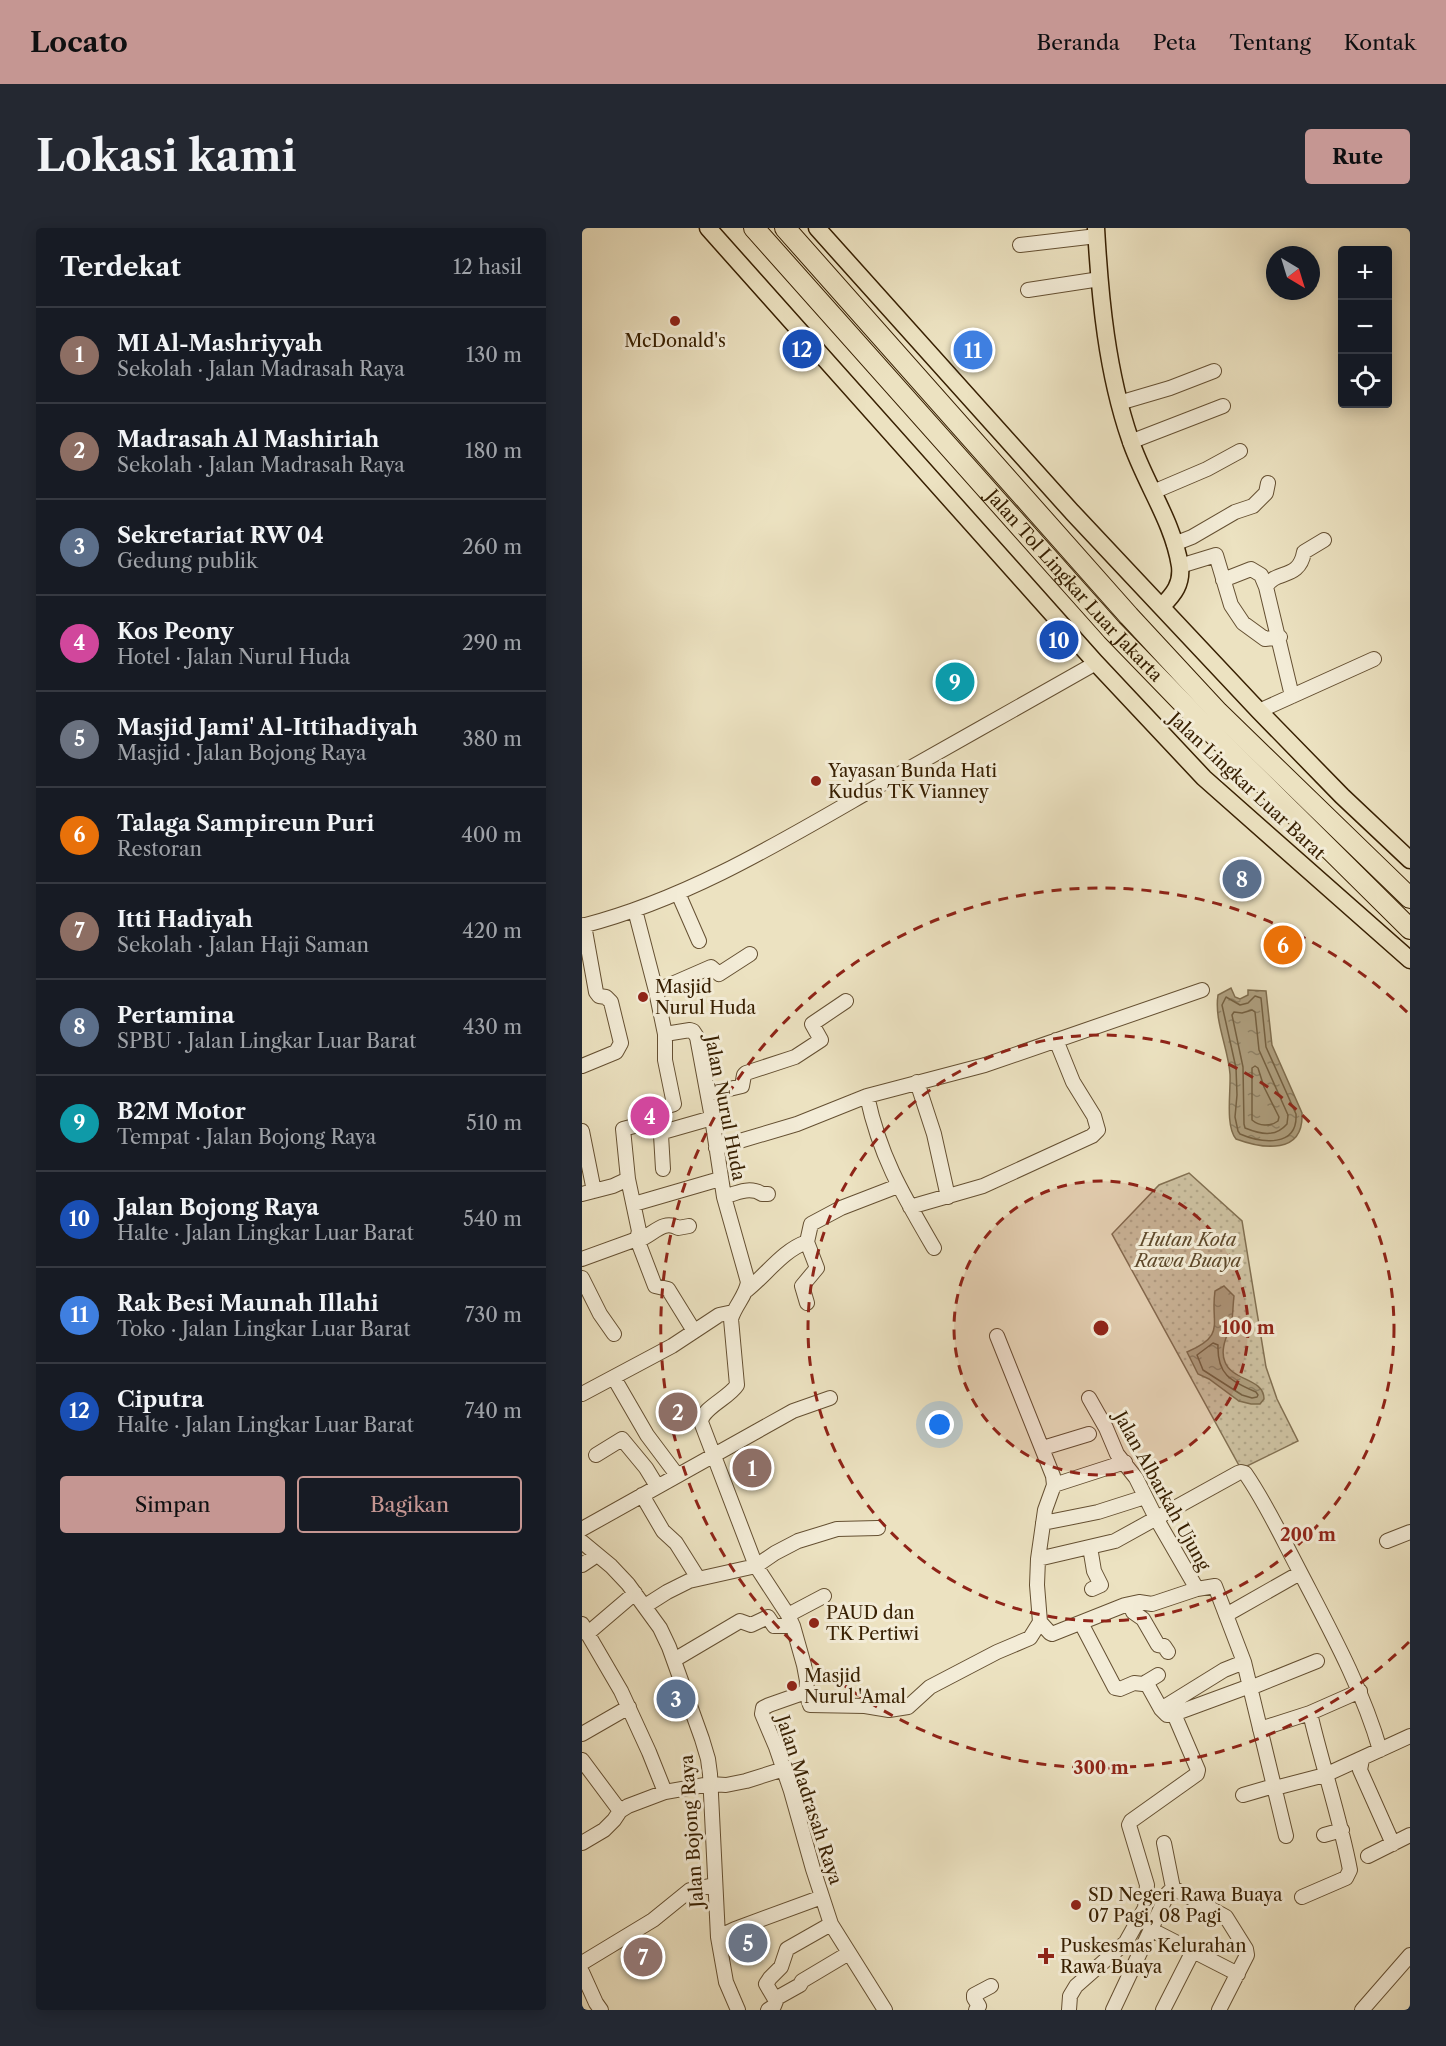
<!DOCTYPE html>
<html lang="id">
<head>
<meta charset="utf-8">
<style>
  :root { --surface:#171b24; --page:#242831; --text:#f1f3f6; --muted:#9ea1a6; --line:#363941; --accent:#c59692 }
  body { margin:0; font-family:"Libre Caslon Text",serif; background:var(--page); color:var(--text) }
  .controls { position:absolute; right:18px; top:18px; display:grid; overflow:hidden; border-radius:6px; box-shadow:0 3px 15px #0003 }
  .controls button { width:54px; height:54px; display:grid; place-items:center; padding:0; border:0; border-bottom:2px solid var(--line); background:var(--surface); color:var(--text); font:30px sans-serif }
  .compass { position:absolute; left:684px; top:18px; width:54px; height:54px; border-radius:50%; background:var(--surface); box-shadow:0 3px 15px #0003; rotate:142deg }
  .you { position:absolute; left:358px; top:1197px; width:21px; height:21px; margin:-15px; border:4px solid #fff; border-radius:50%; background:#1a73e8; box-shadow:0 0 0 9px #1a73e833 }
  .badge { display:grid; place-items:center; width:39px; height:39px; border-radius:50%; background:var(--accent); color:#fff; font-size:20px; font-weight:700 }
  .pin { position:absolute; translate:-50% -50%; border:3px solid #fff; box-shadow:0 2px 6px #0006 }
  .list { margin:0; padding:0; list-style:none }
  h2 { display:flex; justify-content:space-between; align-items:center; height:78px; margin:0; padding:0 24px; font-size:26px }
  h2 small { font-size:20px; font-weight:400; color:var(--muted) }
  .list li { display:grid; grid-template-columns:39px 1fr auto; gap:18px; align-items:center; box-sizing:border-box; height:96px; padding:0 24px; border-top:2px solid var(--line) }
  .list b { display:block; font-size:22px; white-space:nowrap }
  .list p { margin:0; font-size:20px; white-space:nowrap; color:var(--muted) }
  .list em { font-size:20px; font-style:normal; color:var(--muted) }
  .actions { display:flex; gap:12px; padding:18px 24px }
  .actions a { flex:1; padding:14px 0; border:2px solid var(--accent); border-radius:6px; text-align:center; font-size:21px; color:var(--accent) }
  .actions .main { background:var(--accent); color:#111 }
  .icon { flex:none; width:33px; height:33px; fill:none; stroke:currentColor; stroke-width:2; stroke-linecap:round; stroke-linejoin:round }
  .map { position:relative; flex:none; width:828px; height:1782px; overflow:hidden; border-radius:6px }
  header { display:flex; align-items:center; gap:36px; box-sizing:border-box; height:84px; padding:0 30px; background:var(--accent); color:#111 }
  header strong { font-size:28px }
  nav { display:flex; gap:33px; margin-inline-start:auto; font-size:21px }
  .intro { display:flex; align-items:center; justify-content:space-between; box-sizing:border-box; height:144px; padding:0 36px }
  h1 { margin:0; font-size:42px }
  .button { padding:15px 27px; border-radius:6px; background:var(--accent); color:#111; font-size:21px; font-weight:700 }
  main { display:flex; gap:36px; padding:0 36px }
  aside { flex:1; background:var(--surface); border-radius:6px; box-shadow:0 3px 15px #0003 }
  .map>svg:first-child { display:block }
</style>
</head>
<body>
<header>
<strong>Locato</strong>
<nav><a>Beranda</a><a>Peta</a><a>Tentang</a><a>Kontak</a></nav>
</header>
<div class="intro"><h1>Lokasi kami</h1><a class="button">Rute</a></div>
<main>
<aside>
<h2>Terdekat<small>12 hasil</small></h2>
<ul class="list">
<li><span class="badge" style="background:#8d6e63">1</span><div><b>MI Al-Mashriyyah</b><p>Sekolah · Jalan Madrasah Raya</p></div><em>130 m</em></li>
<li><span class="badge" style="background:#8d6e63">2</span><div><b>Madrasah Al Mashiriah</b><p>Sekolah · Jalan Madrasah Raya</p></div><em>180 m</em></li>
<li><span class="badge" style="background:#5c6f8a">3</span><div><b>Sekretariat RW 04</b><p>Gedung publik</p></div><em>260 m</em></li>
<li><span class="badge" style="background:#d1479c">4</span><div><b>Kos Peony</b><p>Hotel · Jalan Nurul Huda</p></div><em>290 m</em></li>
<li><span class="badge" style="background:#6b7280">5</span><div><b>Masjid Jami' Al-Ittihadiyah</b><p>Masjid · Jalan Bojong Raya</p></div><em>380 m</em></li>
<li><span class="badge" style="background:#e8710a">6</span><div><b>Talaga Sampireun Puri</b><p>Restoran</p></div><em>400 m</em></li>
<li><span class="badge" style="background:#8d6e63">7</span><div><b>Itti Hadiyah</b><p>Sekolah · Jalan Haji Saman</p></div><em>420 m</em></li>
<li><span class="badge" style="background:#5c6f8a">8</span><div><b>Pertamina</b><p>SPBU · Jalan Lingkar Luar Barat</p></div><em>430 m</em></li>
<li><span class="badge" style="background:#0f9aa8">9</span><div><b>B2M Motor</b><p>Tempat · Jalan Bojong Raya</p></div><em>510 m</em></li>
<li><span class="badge" style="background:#1a4fb4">10</span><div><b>Jalan Bojong Raya</b><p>Halte · Jalan Lingkar Luar Barat</p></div><em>540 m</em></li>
<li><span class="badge" style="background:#3f7fe0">11</span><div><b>Rak Besi Maunah Illahi</b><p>Toko · Jalan Lingkar Luar Barat</p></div><em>730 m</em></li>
<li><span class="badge" style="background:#1a4fb4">12</span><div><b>Ciputra</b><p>Halte · Jalan Lingkar Luar Barat</p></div><em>740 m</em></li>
</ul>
<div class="actions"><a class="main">Simpan</a><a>Bagikan</a></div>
</aside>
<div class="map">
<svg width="828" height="1782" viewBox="0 0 828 1782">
  <defs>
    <pattern id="park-dots" width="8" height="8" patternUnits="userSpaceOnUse" patternTransform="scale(1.5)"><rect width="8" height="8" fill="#cdc1a1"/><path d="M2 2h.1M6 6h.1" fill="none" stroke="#b1a689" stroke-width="1.8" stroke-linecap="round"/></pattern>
    <pattern id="water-ripples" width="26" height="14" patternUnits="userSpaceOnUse" patternTransform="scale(1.5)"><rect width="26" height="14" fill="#afa080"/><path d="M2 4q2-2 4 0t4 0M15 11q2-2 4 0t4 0" fill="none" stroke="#8f8267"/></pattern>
  </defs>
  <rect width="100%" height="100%" fill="#ece2c1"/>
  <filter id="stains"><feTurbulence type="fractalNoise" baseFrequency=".00333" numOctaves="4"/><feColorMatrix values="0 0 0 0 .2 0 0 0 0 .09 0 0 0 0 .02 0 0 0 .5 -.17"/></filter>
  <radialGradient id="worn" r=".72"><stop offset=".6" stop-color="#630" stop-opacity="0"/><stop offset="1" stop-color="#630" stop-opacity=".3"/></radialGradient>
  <!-- park -->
  <path fill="url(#park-dots)" stroke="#827052" stroke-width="1.5" d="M 607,945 L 660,993 L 684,1139 L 695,1171 L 716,1213 L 659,1241 L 530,1006 L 577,957 Z"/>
  <!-- water -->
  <path fill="url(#water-ripples)" stroke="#7f6d4e" stroke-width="1.5" d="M 649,760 L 653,769 L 658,771 L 666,767 L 666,762 L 684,763 L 690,817 L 720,885 C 722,927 681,921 654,911 C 643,898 649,863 648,846 C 646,819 632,793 636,767 Z
    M 642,1058 L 652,1068 C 651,1076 651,1084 650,1092 C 647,1105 637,1120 643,1134 C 650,1153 682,1150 682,1171 L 678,1176 L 669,1176 L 657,1173 L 627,1151 L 616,1146 L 605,1124 C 645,1107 628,1096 633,1063 Z"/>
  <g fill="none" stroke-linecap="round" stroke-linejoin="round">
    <!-- shore -->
    <path stroke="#746041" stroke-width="1.5" d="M 673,768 L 679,770 L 684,819 L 714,886 C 716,920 679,915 658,906 L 656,903 L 653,889 L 655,867 L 654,840 L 640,777 L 644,769 L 658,777 L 666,775 Z
      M 670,782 L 673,784 L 677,822 L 706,887 L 705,896 C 693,910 678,906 663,900 L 662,896 L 661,839 L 650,787 L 652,784 L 660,785 Z
      M 673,838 L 676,840 L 682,859 L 697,889 L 696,893 C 688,899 677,898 670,892 L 670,840 Z
      M 631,1115 L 636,1117 C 635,1146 648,1153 674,1164 L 676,1167 L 675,1169 L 670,1170 L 660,1167 L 621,1142 L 615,1127 Z"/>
    <!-- minor casing -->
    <g stroke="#655032" stroke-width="16">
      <path id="minor" d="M 438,17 L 515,8
        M 446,62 L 518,51
        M 537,175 L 588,160 L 632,143
        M 548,214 L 641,178
        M 571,264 L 625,241 L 658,223
        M 592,316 L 610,309 L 653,284 L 671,278 L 684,265 L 686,255
        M 598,338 L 634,327 L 649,377 L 661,395 L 683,411 L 698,409
        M 641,352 L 669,341 L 679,347 L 684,359
        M 710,468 L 684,359 C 693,341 717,353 722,324 L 742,312
        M 677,483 L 792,431
        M 96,665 L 117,713
        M 0,698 C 102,672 194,617 284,565 C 361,522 437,478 514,435
        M 74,763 L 129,739 L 137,746 L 168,726
        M 83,806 L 108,802 L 111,803 L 115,809 L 130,890 L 142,969 L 166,1054 C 164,1068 153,1077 149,1091 L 155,1157 C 147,1170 120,1180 119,1194 L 174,1338 L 206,1387 L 211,1398 L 222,1437 L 225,1453 L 224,1464 L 228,1477 L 283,1478 L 307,1482 L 326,1479 L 348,1459 L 415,1424 L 448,1410 L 458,1394
        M 0,838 L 34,824 L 39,815 L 29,774 L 24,769 L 17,768 L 14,764 L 2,697
        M 335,854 L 352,906 L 366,969
        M 126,866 L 160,858 L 162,847 L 164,845 L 213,829 L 239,812 L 230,796 L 264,773
        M 285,868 C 298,929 321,967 352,1020
        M 0,903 L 12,963
        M 134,920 L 215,896 L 285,868 L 403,837 L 620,762
        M 81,941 L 79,907 L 81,904 L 130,890
        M 46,951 L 57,1003 L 55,1011 L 73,1058 L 86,1061 L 112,1103
        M 0,966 L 31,958 L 46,951 L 41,901 L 56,897 L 63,885 L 92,876 L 83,832 L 83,806 L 74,763 L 53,682
        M 142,969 C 154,965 168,958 180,966 L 186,966
        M 52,976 L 138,951
        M 328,979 L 401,958 L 510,908 L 516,902 L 512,888 L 491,854 L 474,812
        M 57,1012 C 71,1007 81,991 96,1000 L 107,998
        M 225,1014 L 229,996 L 259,980 L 316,958
        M 0,1031 L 55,1011
        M 0,1050 L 18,1086 L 32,1106
        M 165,1062 C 185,1046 201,1022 225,1014 L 235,1040 L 220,1058 L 225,1075
        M 415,1108 L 471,1248 L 472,1257 L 463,1282 L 456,1331 L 455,1357 L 458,1394 L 468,1405 L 470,1406 L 543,1377 L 557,1374 L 570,1376 L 615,1361 L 633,1358 L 662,1434 L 704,1608
        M 32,1150 L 65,1207 L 95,1247
        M 0,1166 L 90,1118 L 137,1087 L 151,1084
        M 507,1170 L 524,1200 L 535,1226 L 554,1250 L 574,1290 L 615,1361
        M 461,1220 L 507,1206
        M 14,1227 L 40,1211 L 64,1240 L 75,1258
        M 472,1257 L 543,1234
        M 60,1267 L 81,1303 L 94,1315 L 116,1350
        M 461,1295 L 516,1284 L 563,1269
        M 0,1301 L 211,1183 L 248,1170
        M 805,1313 L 828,1304
        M 0,1314 L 29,1338 L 46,1356 L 78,1400 L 87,1419 L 120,1511 L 126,1531 L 128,1546 L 136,1709 L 144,1754 L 156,1782
        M 508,1319 L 512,1343 L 519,1357 L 510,1361
        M 456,1331 L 533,1313 L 656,1245 L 659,1244 L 663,1245 C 684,1275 700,1310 717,1342 C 747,1400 780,1459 798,1522
        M 0,1337 L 15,1327
        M 548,1376 L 551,1384 L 561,1391 L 576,1417 L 582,1418 L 586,1424
        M 63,1378 L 85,1364 L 107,1353 L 174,1338 L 193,1325 L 216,1313 L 255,1301 L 296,1300
        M 206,1387 L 242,1368
        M 644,1387 L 718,1345
        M 499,1395 L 533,1460 L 538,1461 L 552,1455 L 561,1456 L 576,1447
        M 0,1396 L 39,1463 L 67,1524 L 83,1564
        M 5,1406 L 53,1365
        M 92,1432 L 158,1393 L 169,1397 L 186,1389 L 192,1398 L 211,1398
        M 564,1454 L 579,1481 L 585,1487 L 592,1486 L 668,1458
        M 668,1460 L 735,1433
        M 224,1464 L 187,1477 L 181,1480 L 180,1486 L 194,1519 L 209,1563 L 231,1641 L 249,1696 L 303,1782
        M 579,1481 L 642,1442 L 662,1434
        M 678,1501 L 728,1485 L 778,1463
        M 0,1506 L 47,1479
        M 780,1531 L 778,1542 L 811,1616
        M 0,1532 L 38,1583
        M 693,1560 L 743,1547 L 828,1508
        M 661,1567 L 692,1558
        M 742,1607 L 760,1602
        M 0,1615 L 22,1602 L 32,1592 L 38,1583 L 46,1578 L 83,1564 L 128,1556 L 144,1557 L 164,1553 L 202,1541
        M 582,1615 L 591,1660 L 644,1689 L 664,1721 L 665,1727 L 637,1782
        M 786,1628 L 828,1607
        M 720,1669 L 764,1650 L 768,1642 C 758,1589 740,1537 728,1485
        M 570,1702 L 611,1723
        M 136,1709 L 153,1701 L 240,1669
        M 0,1735 L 71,1692 L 108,1662 L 132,1657
        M 0,1744 L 14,1775 L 19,1782
        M 193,1771 L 218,1757 L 220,1753 L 267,1725
        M 186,1782 L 192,1778 L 194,1773 L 184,1756 L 188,1750 L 199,1739 L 205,1721 L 249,1696
        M 394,1782 L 397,1778 L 392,1770 L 392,1767 L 409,1758
        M 487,1782 L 488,1768 L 494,1758 L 544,1714 L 563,1680 L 565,1657 L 547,1597 L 549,1593 L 615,1546 L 616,1542 L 592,1486
        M 531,1782 L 586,1665 L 591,1660
        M 581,1782 L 611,1723 L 656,1746
        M 780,1782 L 828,1727"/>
    </g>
    <!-- major casing -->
    <g stroke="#382002" stroke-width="19">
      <path id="major" d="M 126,0 L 514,435 L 622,550 L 828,732
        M 235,0 L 490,284 L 677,483 L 760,568 L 828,632
        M 514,0 C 518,71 525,144 548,211 C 562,254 591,293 598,338 C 600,356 592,366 580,378"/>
    </g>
    <!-- highway casing -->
    <g stroke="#382002" stroke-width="22">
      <g id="highway">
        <path id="s1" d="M 172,0 L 530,402 L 623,498 L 828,701"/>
        <path d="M 203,0 L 547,388 L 636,484 L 828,670"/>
      </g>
    </g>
    <!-- minor -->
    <use href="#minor" stroke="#f3ecd7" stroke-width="14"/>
    <!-- major -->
    <use href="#major" stroke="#ece2c1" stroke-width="16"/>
    <!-- highway -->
    <use href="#highway" stroke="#ece2c1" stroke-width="20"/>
  </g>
  <!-- distance rings -->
  <circle cx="519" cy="1100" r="147" fill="#8f2418" fill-opacity=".12"/>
  <g fill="none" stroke="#8f2418" stroke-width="3" stroke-dasharray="10 8">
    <circle cx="519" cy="1100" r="147"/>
    <circle cx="519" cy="1100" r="293"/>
    <path d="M827 1414A440 440 0 1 1 827 786"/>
  </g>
  <!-- markers -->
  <g fill="#8f2418" stroke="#f3ecd7" stroke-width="2">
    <circle cx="93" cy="93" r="6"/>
    <circle cx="234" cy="553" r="6"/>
    <circle cx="61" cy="769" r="6"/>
    <circle cx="232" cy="1395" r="6"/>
    <circle cx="210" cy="1458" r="6"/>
    <circle cx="494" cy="1677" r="6"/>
    <path d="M461 1719h6v6h6v6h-6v6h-6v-6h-6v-6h6z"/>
  </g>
  <g text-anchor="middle" stroke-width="6" stroke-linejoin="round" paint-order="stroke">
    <!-- poi labels -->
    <g font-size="18" fill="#382002" stroke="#f3ecd7" text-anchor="start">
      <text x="93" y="119" text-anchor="middle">McDonald's</text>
      <text x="246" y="549">Yayasan Bunda Hati<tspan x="246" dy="21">Kudus TK Vianney</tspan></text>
      <text x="73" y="765">Masjid<tspan x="73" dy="21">Nurul Huda</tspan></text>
      <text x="244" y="1391">PAUD dan<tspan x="244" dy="21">TK Pertiwi</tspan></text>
      <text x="222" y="1454">Masjid<tspan x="222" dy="21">Nurul 'Amal</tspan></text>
      <text x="506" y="1673">SD Negeri Rawa Buaya<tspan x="506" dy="21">07 Pagi, 08 Pagi</tspan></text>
      <text x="478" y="1724">Puskesmas Kelurahan<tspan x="478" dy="21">Rawa Buaya</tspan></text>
    </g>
    <!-- street labels -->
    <g font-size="18" fill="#382002" stroke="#f3ecd7">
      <text dy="6" stroke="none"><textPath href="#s1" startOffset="480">Jalan Tol Lingkar Luar Jakarta</textPath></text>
      <text transform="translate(665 558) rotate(43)" y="6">Jalan Lingkar Luar Barat</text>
      <text transform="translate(143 880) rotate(79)" y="6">Jalan Nurul Huda</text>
      <text transform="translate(580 1263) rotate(61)" y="6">Jalan Albarkah Ujung</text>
      <text transform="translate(227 1572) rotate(72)" y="6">Jalan Madrasah Raya</text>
      <text transform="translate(110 1603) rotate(-94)" y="6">Jalan Bojong Raya</text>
    </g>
    <!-- park labels -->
    <g font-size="18" font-style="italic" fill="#5d482a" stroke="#f3ecd7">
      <text x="606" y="1018">Hutan Kota<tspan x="606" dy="21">Rawa Buaya</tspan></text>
    </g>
  </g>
  <circle cx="519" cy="1100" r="9" fill="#8f2418" stroke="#f3ecd7" stroke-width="3"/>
  <g font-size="18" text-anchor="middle" font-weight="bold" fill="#8f2418" stroke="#f3ecd7" stroke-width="6" stroke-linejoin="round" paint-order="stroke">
    <text x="666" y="1106">100 m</text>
    <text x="726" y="1313">200 m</text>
    <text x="519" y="1546">300 m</text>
  </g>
  <rect width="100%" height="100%" filter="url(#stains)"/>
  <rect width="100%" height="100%" fill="url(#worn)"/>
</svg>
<div class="controls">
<button>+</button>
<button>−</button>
<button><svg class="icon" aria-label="locate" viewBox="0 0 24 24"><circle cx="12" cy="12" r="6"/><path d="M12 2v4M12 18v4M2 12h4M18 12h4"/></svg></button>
</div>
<svg class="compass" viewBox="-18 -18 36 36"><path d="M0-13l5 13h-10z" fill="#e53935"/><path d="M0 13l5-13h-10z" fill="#9ea1a6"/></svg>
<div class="you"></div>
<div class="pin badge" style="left:170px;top:1240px;background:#8d6e63">1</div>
<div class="pin badge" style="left:96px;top:1184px;background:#8d6e63">2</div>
<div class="pin badge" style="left:94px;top:1471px;background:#5c6f8a">3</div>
<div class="pin badge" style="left:68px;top:888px;background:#d1479c">4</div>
<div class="pin badge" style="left:166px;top:1715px;background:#6b7280">5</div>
<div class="pin badge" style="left:701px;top:717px;background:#e8710a">6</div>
<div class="pin badge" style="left:61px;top:1729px;background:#8d6e63">7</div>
<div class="pin badge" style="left:660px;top:651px;background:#5c6f8a">8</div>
<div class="pin badge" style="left:373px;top:454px;background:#0f9aa8">9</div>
<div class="pin badge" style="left:477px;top:412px;background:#1a4fb4">10</div>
<div class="pin badge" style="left:391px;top:122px;background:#3f7fe0">11</div>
<div class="pin badge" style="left:220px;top:121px;background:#1a4fb4">12</div>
</div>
</main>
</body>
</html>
